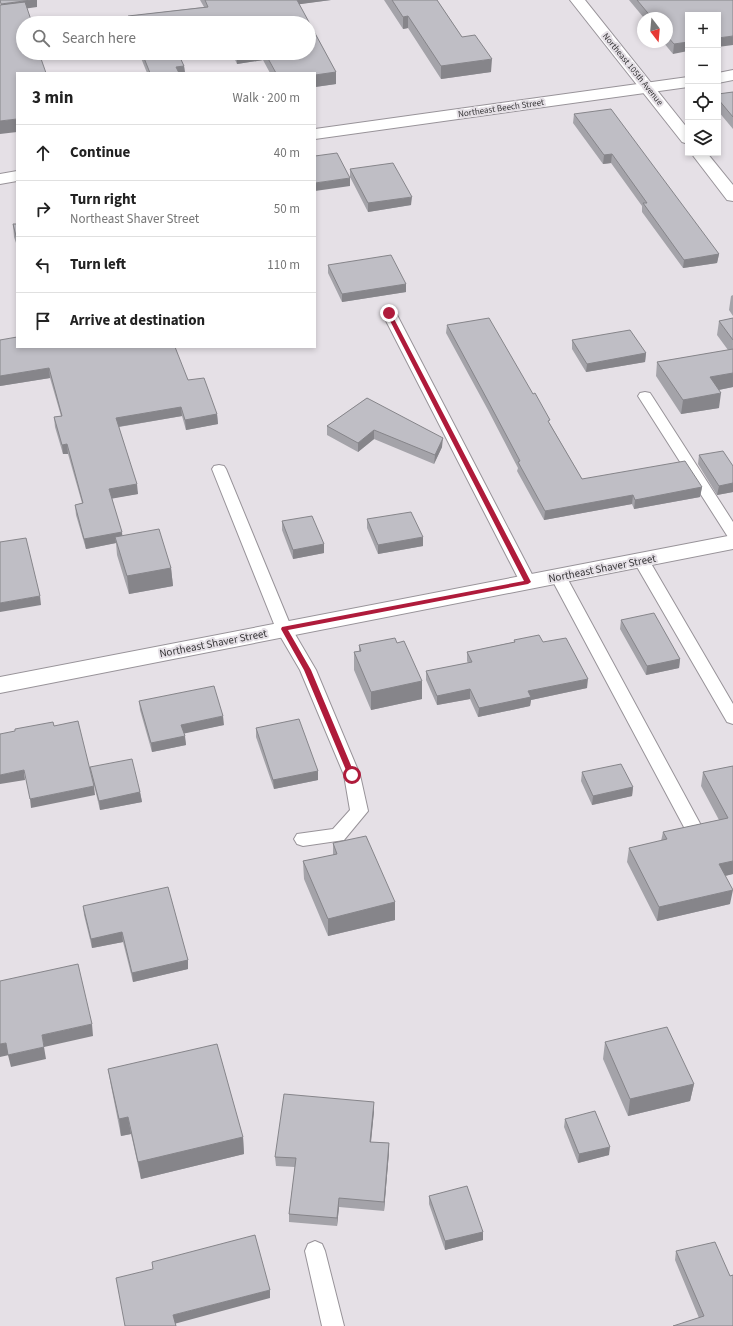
<!DOCTYPE html>
<html lang="en">
<head>
<meta charset="utf-8">
<style>
  :root { --surface:#fff; --page:#f6f6f6; --text:#222; --muted:#767676; --line:#e0e0e0 }
  body { margin:0; font-family:"Source Sans 3",sans-serif; background:var(--page); color:var(--text) }
  .controls { position:absolute; right:12px; top:12px; display:grid; overflow:hidden; border-radius:0px; box-shadow:0 2px 6px #0003 }
  .controls button { width:36px; height:36px; display:grid; place-items:center; padding:0; border:0; border-bottom:1px solid var(--line); background:var(--surface); color:var(--text); font:20px sans-serif }
  .compass { position:absolute; left:637px; top:12px; width:36px; height:36px; border-radius:50%; background:var(--surface); box-shadow:0 2px 6px #0003; rotate:164deg }
  .stop { position:absolute; width:12px; height:12px; margin:-9px; border:3px solid #af1b3b; border-radius:50%; background:#fff }
  .stop.end { background:#af1b3b; border-color:#fff; box-shadow:0 1px 4px #0008 }
  .list { margin:0; padding:0; list-style:none }
  h2 { display:flex; justify-content:space-between; align-items:center; height:52px; margin:0; padding:0 16px; font-size:17px }
  h2 small { font-size:13px; font-weight:400; color:var(--muted) }
  .list li { display:grid; grid-template-columns:26px 1fr auto; gap:12px; align-items:center; box-sizing:border-box; height:56px; padding:0 16px; border-top:1px solid var(--line) }
  .list b { display:block; font-size:15px; white-space:nowrap }
  .list p { margin:0; font-size:13px; white-space:nowrap; color:var(--muted) }
  .list em { font-size:13px; font-style:normal; color:var(--muted) }
  .icon { flex:none; width:22px; height:22px; fill:none; stroke:currentColor; stroke-width:2; stroke-linecap:round; stroke-linejoin:round }
  .map { position:relative; flex:none; width:733px; height:1326px; overflow:hidden }
  .search { position:absolute; background:var(--surface); box-shadow:0 2px 6px #0003; left:16px; top:16px; width:300px; height:44px; display:flex; align-items:center; gap:10px; box-sizing:border-box; padding:0 14px; border-radius:22px; color:var(--muted); font-size:15px }
  .panel { position:absolute; background:var(--surface); box-shadow:0 2px 6px #0003; left:16px; top:72px; width:300px; height:276px; border-radius:0px }
  .map>svg:first-child { display:block }
</style>
</head>
<body>
<div class="map">
<svg width="733" height="1326" viewBox="0 0 733 1326">
  <rect width="100%" height="100%" fill="#e5e0e6"/>
  <g fill="none" stroke-linecap="round" stroke-linejoin="round">
    <!-- lane casing -->
    <g stroke="#989399" stroke-width="2">
      <path id="lane" d="M 389,309 L 394,310 L 396,313 L 536,582 L 533,586 L 528,587 L 523,586 L 520,582 L 382,313 L 384,310 Z
        M 645,392 L 650,393 L 652,396 L 733,522 L 733,539 L 728,537 L 638,396 L 640,393 Z
        M 219,465 L 224,466 L 226,469 L 292,629 L 316,670 L 360,775 L 368,811 L 344,840 L 303,846 L 297,844 L 294,839 L 297,834 L 333,829 L 350,810 L 344,775 L 300,670 L 276,629 L 212,469 L 214,466 Z
        M 641,555 L 646,556 L 649,560 L 733,704 L 733,724 L 727,722 L 633,560 L 636,556 Z
        M 558,571 L 563,572 L 566,576 L 703,829 L 700,834 L 694,836 L 688,834 L 685,829 L 550,576 L 553,572 Z
        M 315,1241 L 322,1244 L 325,1251 L 344,1326 L 322,1326 L 305,1251 L 308,1244 Z"/>
    </g>
    <!-- street casing -->
    <g stroke="#989399" stroke-width="2">
      <path id="street" d="M 733,70 L 733,80 L 718,83 L 718,73 Z
        M 688,77 L 688,87 L 315,139 L 315,129 Z
        M 17,171 L 17,181 L 0,184 L 0,174 Z
        M 733,535 L 733,549 L 0,693 L 0,677 Z"/>
    </g>
    <!-- secondary casing -->
    <g stroke="#989399" stroke-width="2">
      <path id="secondary" d="M 570,0 L 585,0 L 688,129 L 688,144 L 682,142 Z
        M 691,153 L 707,153 L 733,185 L 733,201 L 727,200 Z"/>
    </g>
    <!-- lane -->
    <use href="#lane" fill="#fff" fill-rule="evenodd"/>
    <!-- street -->
    <use href="#street" fill="#fff" fill-rule="evenodd"/>
    <!-- secondary -->
    <use href="#secondary" fill="#fff" fill-rule="evenodd"/>
  </g>
  <!-- wall -->
  <path fill="#a4a3a9" d="M 200,0 L 331,0 L 299,4 L 336,72 L 336,84 L 315,87 L 315,92 L 315,73 L 270,73 L 263,60 L 237,64 L 232,53 L 309,53 L 309,23 L 128,23 L 128,16 L 204,7 Z
    M 384,0 L 437,0 L 462,37 L 491,72 L 441,79 L 408,28 L 403,29 Z
    M 629,0 L 733,0 L 673,54 L 663,42 L 667,42 L 667,18 L 644,18 Z
    M 139,53 L 178,53 L 184,66 L 185,73 L 147,73 Z
    M 733,92 L 733,129 L 718,111 L 718,94 Z
    M 574,114 L 719,254 L 717,263 L 683,268 L 642,212 L 642,206 L 611,163 L 603,164 L 573,123 Z
    M 350,169 L 411,205 L 368,212 L 350,177 Z
    M 13,224 L 17,224 L 17,246 L 14,237 Z
    M 328,265 L 406,284 L 406,292 L 342,302 L 328,273 Z
    M 733,295 L 733,316 L 729,310 L 731,296 Z
    M 733,318 L 733,387 L 719,390 L 719,408 L 681,414 L 656,376 L 657,362 L 728,350 L 717,335 L 719,321 Z
    M 447,325 L 550,424 L 582,479 L 702,487 L 700,497 L 634,509 L 632,504 L 544,520 L 517,471 L 518,468 L 488,410 L 446,333 Z
    M 0,340 L 188,380 L 217,414 L 218,424 L 186,430 L 182,416 L 119,427 L 138,494 L 112,498 L 122,536 L 171,568 L 173,586 L 129,594 L 117,555 L 116,543 L 86,549 L 76,515 L 75,505 L 82,503 L 68,454 L 63,454 L 55,427 L 54,417 L 61,416 L 50,378 L 0,386 Z
    M 572,340 L 646,353 L 645,362 L 586,372 L 572,349 Z
    M 367,398 L 442,447 L 434,464 L 374,439 L 358,452 L 327,435 L 327,426 Z
    M 699,455 L 733,466 L 733,492 L 717,495 L 698,464 Z
    M 367,519 L 423,546 L 378,554 L 367,528 Z
    M 282,521 L 324,544 L 324,553 L 293,559 L 282,530 Z
    M 621,620 L 680,659 L 679,668 L 646,675 L 620,629 Z
    M 514,640 L 543,642 L 587,688 L 531,700 L 530,706 L 478,717 L 470,699 L 437,705 L 426,680 L 426,671 L 468,663 L 467,661 L 467,652 L 514,642 Z
    M 397,643 L 422,681 L 422,699 L 371,710 L 354,670 L 354,652 L 359,651 L 359,645 Z
    M 139,701 L 224,725 L 184,733 L 186,745 L 152,752 L 140,710 Z
    M 256,728 L 318,771 L 318,780 L 274,789 L 256,737 Z
    M 733,766 L 733,874 L 725,876 L 730,904 L 657,921 L 627,862 L 629,848 L 661,841 L 663,832 L 719,820 L 701,786 L 703,772 Z
    M 90,767 L 140,792 L 142,802 L 100,810 L 92,777 Z
    M 582,772 L 633,787 L 632,796 L 592,805 L 581,781 Z
    M 333,843 L 395,902 L 395,920 L 328,936 L 304,879 L 303,861 L 333,855 Z
    M 83,906 L 188,960 L 188,969 L 133,982 L 123,942 L 92,948 L 84,915 Z
    M 605,1042 L 694,1084 L 690,1101 L 628,1116 L 603,1059 Z
    M 108,1069 L 243,1137 L 244,1154 L 141,1179 L 131,1134 L 121,1136 L 111,1086 Z
    M 374,1111 L 371,1142 L 389,1143 L 389,1152 L 384,1211 L 339,1207 L 337,1226 L 289,1222 L 289,1214 L 295,1167 L 276,1166 L 275,1157 Z
    M 565,1119 L 609,1155 L 578,1163 L 564,1127 Z
    M 429,1196 L 483,1232 L 483,1240 L 445,1250 L 429,1204 Z
    M 676,1251 L 730,1276 L 733,1326 L 699,1318 L 675,1260 Z"/>
  <!-- shaded-wall -->
  <path fill="#86858a" d="M 31,0 L 37,0 L 37,7 L 2,12 L 1,4 Z
    M 293,0 L 331,0 L 294,5 Z
    M 408,16 L 408,28 L 403,29 L 403,17 Z
    M 733,36 L 733,45 L 718,47 L 718,38 Z
    M 688,42 L 688,51 L 673,54 L 674,44 Z
    M 237,53 L 263,53 L 263,60 L 237,64 Z
    M 492,59 L 491,72 L 441,79 L 441,66 Z
    M 184,66 L 185,73 L 177,73 L 176,67 Z
    M 336,72 L 336,84 L 315,87 L 315,92 L 315,75 Z
    M 17,119 L 17,132 L 0,134 L 0,121 Z
    M 612,154 L 611,163 L 603,164 L 604,155 Z
    M 350,178 L 350,186 L 315,191 L 315,183 Z
    M 412,197 L 411,205 L 368,212 L 368,203 Z
    M 719,254 L 717,263 L 683,268 L 684,260 Z
    M 406,284 L 406,292 L 342,302 L 342,294 Z
    M 646,353 L 645,362 L 586,372 L 587,364 Z
    M 49,368 L 50,378 L 0,386 L 0,376 Z
    M 733,373 L 733,387 L 708,392 L 710,377 Z
    M 721,393 L 719,408 L 681,414 L 683,400 Z
    M 181,407 L 182,416 L 117,427 L 116,418 Z
    M 217,414 L 218,424 L 186,430 L 185,420 Z
    M 374,430 L 374,439 L 358,452 L 358,443 Z
    M 443,438 L 442,447 L 434,464 L 435,455 Z
    M 67,444 L 68,454 L 63,454 L 62,445 Z
    M 733,483 L 733,492 L 717,495 L 719,486 Z
    M 137,484 L 138,494 L 110,499 L 109,489 Z
    M 702,487 L 700,497 L 634,509 L 635,500 Z
    M 633,495 L 632,504 L 544,520 L 545,511 Z
    M 122,532 L 123,542 L 115,537 L 116,543 L 86,549 L 84,539 Z
    M 423,537 L 423,546 L 378,554 L 378,545 Z
    M 324,544 L 324,553 L 293,559 L 293,550 Z
    M 171,568 L 173,586 L 129,594 L 127,576 Z
    M 40,596 L 41,605 L 0,612 L 0,603 Z
    M 680,659 L 679,668 L 646,675 L 647,666 Z
    M 588,679 L 587,688 L 531,700 L 530,706 L 478,717 L 479,708 L 528,691 Z
    M 422,681 L 422,699 L 371,710 L 371,692 Z
    M 470,689 L 470,699 L 437,705 L 437,696 Z
    M 223,716 L 224,725 L 182,734 L 181,725 Z
    M 185,736 L 186,745 L 152,752 L 151,743 Z
    M 24,770 L 25,780 L 0,784 L 0,775 Z
    M 318,771 L 318,780 L 274,789 L 273,780 Z
    M 94,786 L 95,795 L 31,808 L 30,799 Z
    M 633,787 L 632,796 L 592,805 L 593,796 Z
    M 140,792 L 142,802 L 100,810 L 99,801 Z
    M 733,861 L 733,874 L 716,878 L 719,864 Z
    M 733,890 L 730,904 L 657,921 L 659,907 Z
    M 395,902 L 395,920 L 328,936 L 328,919 Z
    M 122,932 L 123,942 L 92,948 L 91,939 Z
    M 188,960 L 188,969 L 133,982 L 132,973 Z
    M 92,1024 L 93,1036 L 44,1047 L 42,1035 Z
    M 6,1043 L 9,1055 L 0,1057 L 0,1044 Z
    M 44,1047 L 46,1059 L 11,1067 L 8,1055 Z
    M 694,1084 L 690,1101 L 628,1116 L 630,1099 Z
    M 374,1102 L 374,1111 L 370,1151 L 370,1142 Z
    M 128,1117 L 131,1134 L 121,1136 L 119,1119 Z
    M 243,1137 L 244,1154 L 141,1179 L 138,1162 Z
    M 389,1143 L 389,1152 L 384,1211 L 384,1202 Z
    M 610,1147 L 609,1155 L 578,1163 L 579,1154 Z
    M 339,1198 L 339,1207 L 337,1226 L 337,1218 Z
    M 483,1232 L 483,1240 L 445,1250 L 445,1241 Z
    M 270,1290 L 270,1298 L 174,1324 L 173,1315 Z"/>
  <!-- building -->
  <path fill="#bfbec5" stroke="#86858a" d="M 0,0 L 31,0 L 1,4 Z
    M 205,0 L 297,0 L 336,72 L 315,75 L 315,73 L 276,73 L 265,53 L 309,53 L 309,23 L 130,23 L 128,16 L 208,7 Z
    M 392,0 L 437,0 L 462,37 L 475,35 L 492,59 L 441,66 L 408,16 L 403,17 Z
    M 637,0 L 733,0 L 733,36 L 718,38 L 718,15 L 688,15 L 688,42 L 674,44 L 667,36 L 667,18 L 652,18 Z
    M 25,2 L 32,23 L 23,23 L 23,53 L 39,53 L 46,73 L 17,73 L 17,119 L 0,121 L 0,5 Z
    M 142,53 L 178,53 L 184,66 L 176,67 L 179,73 L 150,73 Z
    M 733,92 L 733,117 L 718,99 L 718,94 Z
    M 611,109 L 719,254 L 684,260 L 643,203 L 647,203 L 612,154 L 604,155 L 574,114 Z
    M 337,153 L 350,178 L 315,183 L 315,156 Z
    M 393,163 L 412,197 L 368,203 L 350,169 Z
    M 13,224 L 17,224 L 17,240 Z
    M 391,255 L 406,284 L 342,294 L 328,265 Z
    M 489,318 L 533,394 L 535,393 L 550,420 L 548,421 L 582,479 L 685,461 L 702,487 L 635,500 L 633,495 L 545,511 L 518,462 L 520,461 L 488,401 L 447,325 Z
    M 733,318 L 733,340 L 719,321 Z
    M 630,330 L 646,353 L 587,364 L 572,340 Z
    M 17,337 L 17,347 L 175,347 L 188,380 L 204,378 L 217,414 L 185,420 L 181,407 L 116,418 L 137,484 L 109,489 L 122,532 L 84,539 L 75,505 L 83,503 L 67,444 L 62,445 L 54,417 L 62,416 L 49,368 L 0,376 L 0,340 Z
    M 733,349 L 733,373 L 710,377 L 721,393 L 683,400 L 657,362 Z
    M 367,398 L 443,438 L 435,455 L 374,430 L 358,443 L 327,426 Z
    M 723,451 L 733,466 L 733,483 L 719,486 L 699,455 Z
    M 411,512 L 423,537 L 378,545 L 367,519 Z
    M 312,516 L 324,544 L 293,550 L 282,521 Z
    M 159,529 L 171,568 L 127,576 L 115,537 Z
    M 26,538 L 40,596 L 0,603 L 0,542 Z
    M 654,613 L 680,659 L 647,666 L 621,620 Z
    M 539,635 L 543,642 L 566,638 L 588,679 L 528,691 L 531,697 L 479,708 L 470,689 L 437,696 L 426,671 L 472,662 L 467,652 L 515,642 L 514,640 Z
    M 395,638 L 397,643 L 404,641 L 422,681 L 371,692 L 354,652 L 361,651 L 359,645 Z
    M 214,686 L 223,716 L 181,725 L 185,736 L 151,743 L 139,701 Z
    M 299,719 L 318,771 L 273,780 L 256,728 Z
    M 78,721 L 94,786 L 30,799 L 24,770 L 0,775 L 0,734 L 15,731 L 15,729 L 53,722 L 54,726 Z
    M 132,759 L 140,792 L 99,801 L 90,767 Z
    M 621,764 L 633,787 L 593,796 L 582,772 Z
    M 733,766 L 733,861 L 719,864 L 733,890 L 659,907 L 629,848 L 667,839 L 663,832 L 728,818 L 703,772 Z
    M 366,836 L 395,902 L 328,919 L 303,861 L 337,854 L 333,843 Z
    M 168,887 L 188,960 L 132,973 L 122,932 L 91,939 L 83,906 Z
    M 78,964 L 92,1024 L 42,1035 L 44,1047 L 8,1055 L 6,1043 L 0,1044 L 0,981 Z
    M 667,1027 L 694,1084 L 630,1099 L 605,1042 Z
    M 217,1044 L 243,1137 L 138,1162 L 128,1117 L 119,1119 L 108,1069 Z
    M 284,1094 L 374,1102 L 370,1142 L 389,1143 L 384,1202 L 339,1198 L 337,1218 L 289,1214 L 296,1158 L 275,1157 Z
    M 595,1111 L 610,1147 L 579,1154 L 565,1119 Z
    M 467,1186 L 483,1232 L 445,1241 L 429,1196 Z
    M 255,1235 L 270,1290 L 173,1315 L 176,1326 L 125,1326 L 116,1278 L 153,1269 L 152,1262 Z
    M 715,1242 L 730,1276 L 733,1275 L 733,1326 L 673,1326 L 704,1316 L 676,1251 Z"/>
  <!-- route -->
  <path fill="#af1b3b" d="M 389,312 L 391,313 L 531,582 L 528,584 L 288,630 L 311,670 L 355,775 L 352,778 L 348,775 L 304,670 L 281,629 L 282,627 L 524,581 L 386,313 Z"/>
  <g text-anchor="middle" stroke-width="4" stroke-linejoin="round" paint-order="stroke">
    <!-- far-street labels -->
    <g font-size="9" fill="#383739" stroke="#e5e0e6">
      <text transform="translate(633 69) rotate(51)" y="3">Northeast 105th Avenue</text>
      <text transform="translate(501 108) rotate(-8)" y="3">Northeast Beech Street</text>
    </g>
    <!-- street labels -->
    <g font-size="11" fill="#383739" stroke="#e5e0e6">
      <text transform="translate(602 568) rotate(-11)" y="4">Northeast Shaver Street</text>
      <text transform="translate(213 643) rotate(-11)" y="4">Northeast Shaver Street</text>
    </g>
  </g>
</svg>
<div class="controls">
<button>+</button>
<button>−</button>
<button><svg class="icon" aria-label="locate" viewBox="0 0 24 24"><circle cx="12" cy="12" r="6"/><path d="M12 2v4M12 18v4M2 12h4M18 12h4"/></svg></button>
<button><svg class="icon" aria-label="layers" viewBox="0 0 24 24"><path d="M12 4l9 5-9 5-9-5zM3 14l9 5 9-5"/></svg></button>
</div>
<svg class="compass" viewBox="-18 -18 36 36"><path d="M0-13l5 13h-10z" fill="#e53935"/><path d="M0 13l5-13h-10z" fill="#767676"/></svg>
<div class="stop" style="left:352px;top:775px"></div>
<div class="stop end" style="left:389px;top:313px"></div>
<div class="search"><svg class="icon" aria-label="search" viewBox="0 0 24 24"><circle cx="10" cy="10" r="6"/><path d="M15 15l6 6"/></svg>Search here</div>
<section class="panel">
<h2>3 min<small>Walk · 200 m</small></h2>
<ul class="list">
<li><svg class="icon" aria-label="ahead" viewBox="0 0 24 24"><path d="M12 20V5M6 11l6-6 6 6"/></svg><div><b>Continue</b></div><em>40 m</em></li>
<li><svg class="icon" aria-label="right" viewBox="0 0 24 24"><path d="M7 20v-9h11M14 6l5 5-5 5"/></svg><div><b>Turn right</b><p>Northeast Shaver Street</p></div><em>50 m</em></li>
<li><svg class="icon" aria-label="left" viewBox="0 0 24 24"><path d="M17 20v-9H6M10 6l-5 5 5 5"/></svg><div><b>Turn left</b></div><em>110 m</em></li>
<li><svg class="icon" aria-label="arrive" viewBox="0 0 24 24"><path d="M6 21V4h12l-3 4 3 4H6"/></svg><div><b>Arrive at destination</b></div></li>
</ul>
</section>
</div>
</body>
</html>
